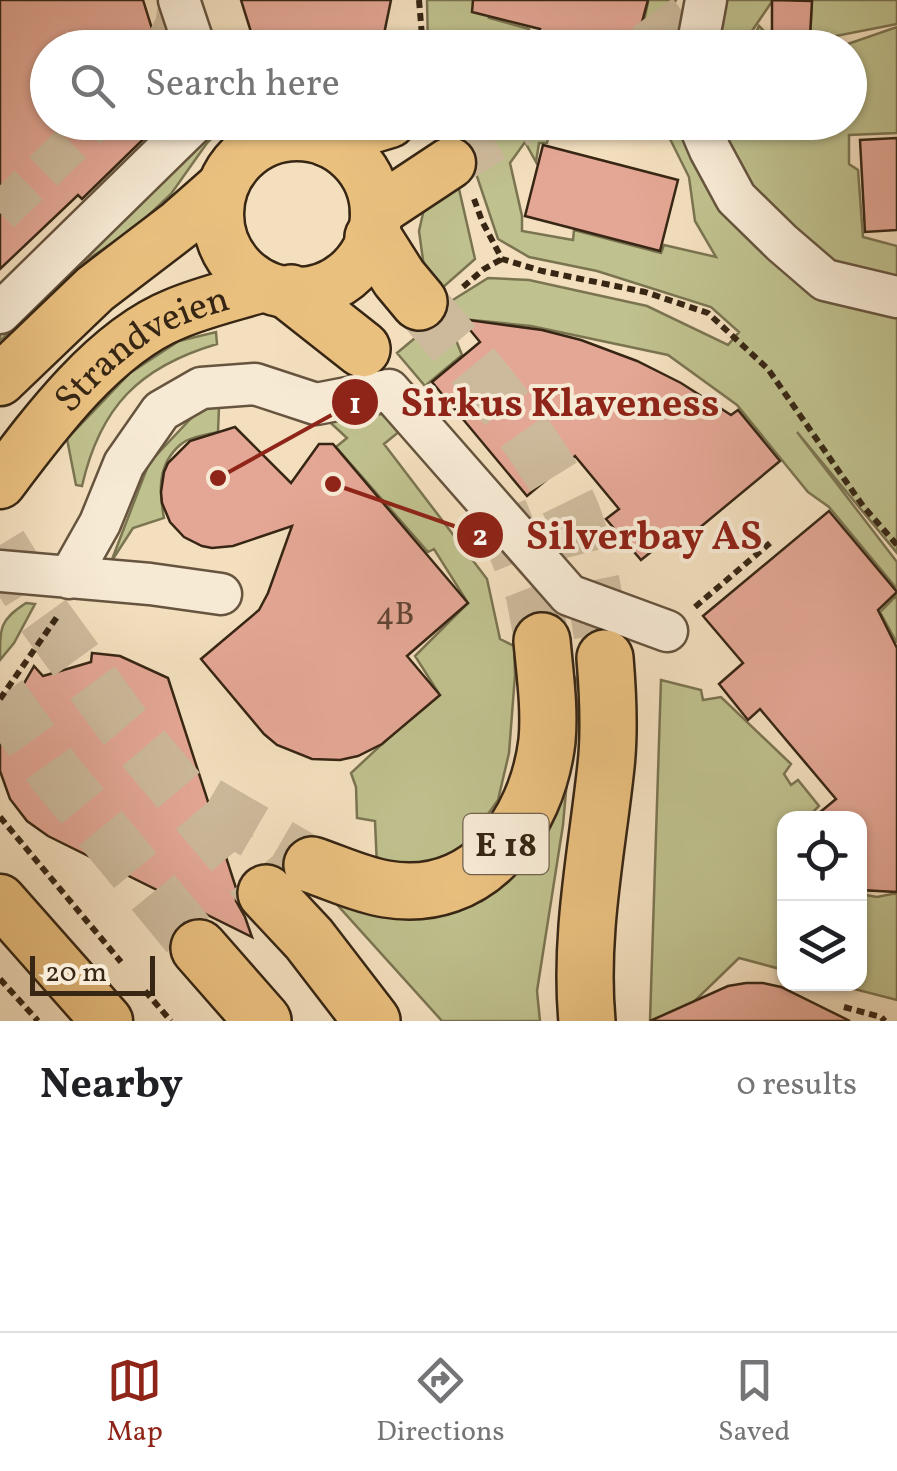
<!DOCTYPE html>
<html lang="en">
<head>
<meta charset="utf-8">
<style>
  :root { --surface:#fff; --page:#f6f6f6; --text:#202124; --muted:#757577; --line:#e0e0e0; --accent:#8f2418 }
  body { margin:0; font-family:Vollkorn,serif; background:var(--page); color:var(--text) }
  .controls { position:absolute; right:30px; bottom:30px; display:grid; overflow:hidden; border-radius:20px; box-shadow:0 2px 8px #0004 }
  .controls button { width:90px; height:90px; display:grid; place-items:center; padding:0; border:0; border-bottom:2px solid var(--line); background:var(--surface); color:var(--text); font:50px sans-serif }
  .scale { position:absolute; left:30px; bottom:25px; width:125px; box-sizing:border-box; padding-left:10px; border:5px solid #372614; border-top:0; font-size:28px; line-height:35px; white-space:nowrap; color:#372614; -webkit-text-stroke:8px #f7ead5; paint-order:stroke }
  .list { margin:0; padding:0; list-style:none }
  h2 { display:flex; justify-content:space-between; align-items:center; height:130px; margin:0; padding:0 40px; font-size:42px }
  h2 small { font-size:32px; font-weight:400; color:var(--muted) }
  .icon { flex:none; width:55px; height:55px; fill:none; stroke:currentColor; stroke-width:2; stroke-linecap:round; stroke-linejoin:round }
  .map { position:relative; flex:none; width:897px; height:1021px; overflow:hidden }
  .search { position:absolute; background:var(--surface); box-shadow:0 2px 8px #0004; left:30px; right:30px; top:30px; height:110px; display:flex; align-items:center; gap:25px; box-sizing:border-box; padding:0 35px; border-radius:55px; color:var(--muted); font-size:38px }
  .sheet { height:310px; background:var(--surface) }
  nav { display:flex; justify-content:space-around; align-items:center; box-sizing:border-box; height:140px; border-top:2px solid var(--line); background:var(--surface); font-size:28px; color:var(--muted) }
  nav a { display:grid; justify-items:center; gap:5px }
  nav .on { color:var(--accent) }
  .map>svg:first-child { display:block }
</style>
</head>
<body>
<div class="map">
<svg width="897" height="1021" viewBox="0 0 897 1021">
  <rect width="100%" height="100%" fill="#f3dfbe"/>
  <filter id="stains"><feTurbulence type="fractalNoise" baseFrequency=".002" numOctaves="4"/><feColorMatrix values="0 0 0 0 .2 0 0 0 0 .09 0 0 0 0 .02 0 0 0 .5 -.17"/></filter>
  <radialGradient id="worn" r=".72"><stop offset=".6" stop-color="#630" stop-opacity="0"/><stop offset="1" stop-color="#630" stop-opacity=".3"/></radialGradient>
  <!-- green -->
  <path fill="#bfc18e" stroke="#7b7451" stroke-width="2.5" d="M 427,0 L 494,0 L 489,18 L 529,29 L 527,47 L 428,47 Z
    M 644,0 L 676,0 L 646,44 L 640,41 L 648,2 Z
    M 716,0 L 773,0 L 741,47 L 713,48 Z
    M 778,0 L 897,0 L 897,24 L 810,41 L 807,47 L 749,48 L 759,26 L 774,41 L 810,40 L 812,2 Z
    M 897,27 L 897,133 L 849,135 L 849,164 L 858,170 L 863,237 L 897,246 L 897,553 L 797,432 L 897,562 L 897,589 L 829,507 L 808,492 L 737,405 L 668,355 L 531,326 L 462,319 L 448,303 L 488,278 L 529,280 L 647,306 L 728,345 L 739,332 L 711,307 L 597,271 L 529,257 L 498,239 L 459,123 L 551,123 L 547,143 L 539,143 L 536,162 L 525,142 L 510,163 L 522,216 L 522,231 L 573,240 L 574,230 L 661,253 L 664,245 L 716,257 L 695,221 L 689,177 L 667,133 L 666,123 L 850,122 L 850,48 L 839,47 Z
    M 223,123 L 228,123 L 207,143 L 171,194 L 136,227 L 90,258 L 0,341 L 0,326 Z
    M 452,175 L 459,189 L 475,259 L 441,289 L 424,267 L 419,231 L 424,209 Z
    M 445,313 L 462,355 L 425,386 L 397,353 Z
    M 216,332 L 217,344 C 139,367 100,407 82,486 L 76,485 L 67,439 L 130,373 L 179,341 Z
    M 219,407 L 218,432 C 206,435 189,437 180,445 C 157,465 159,492 164,518 L 133,528 L 111,562 L 149,463 L 196,413 L 205,408 Z
    M 384,414 L 406,426 L 384,444 L 487,579 L 500,639 L 514,646 L 515,675 L 509,753 L 498,800 L 464,848 L 429,864 L 377,867 L 375,821 L 357,818 L 356,787 L 351,773 L 438,692 L 415,656 L 468,603 L 434,549 L 428,552 L 336,447 L 347,438 L 322,415 Z
    M 897,595 L 897,643 L 880,612 Z
    M 26,603 L 35,604 L 14,643 L 0,660 C 0,626 0,620 26,603 Z
    M 567,673 L 576,678 L 563,825 L 537,991 L 540,1021 L 442,1021 L 332,899 L 398,917 L 482,901 L 540,838 Z
    M 661,680 L 701,690 L 703,700 L 721,697 L 791,764 L 784,774 L 791,785 L 798,780 L 819,806 L 807,818 L 784,818 L 784,970 L 739,958 L 674,1021 L 650,1021 Z
    M 897,893 L 897,1000 L 835,984 L 860,984 L 860,894 L 877,897 Z"/>
  <!-- building -->
  <path fill="#e4a795" stroke="#372614" stroke-width="2.5" d="M 0,0 L 143,0 L 158,48 L 48,48 L 48,122 L 161,122 L 82,199 L 78,195 L 0,269 Z
    M 241,0 L 391,0 L 384,34 L 341,48 L 256,48 Z
    M 473,0 L 648,0 L 635,48 L 535,48 L 540,29 L 472,12 Z
    M 772,0 L 812,1 L 810,36 L 772,35 Z
    M 897,138 L 897,230 L 865,232 L 860,140 Z
    M 543,145 L 678,180 L 660,251 L 525,216 Z
    M 461,319 L 542,330 L 581,340 L 637,361 L 681,383 L 731,415 L 738,410 L 780,461 L 674,549 L 666,540 L 641,560 L 606,519 L 619,509 L 575,456 L 527,496 L 432,382 L 480,342 Z
    M 235,427 L 291,483 L 319,444 L 333,444 L 468,603 L 407,656 L 440,695 L 382,744 L 358,756 L 340,760 L 312,759 L 277,745 L 264,734 L 201,659 L 259,610 L 268,593 L 292,526 L 233,546 L 212,548 L 202,546 L 184,537 L 170,522 L 162,503 L 161,492 L 164,472 L 168,463 L 190,441 Z
    M 829,511 L 897,592 L 878,610 L 897,648 L 897,892 L 860,890 L 860,818 L 813,818 L 836,799 L 760,709 L 748,720 L 719,684 L 743,663 L 703,616 Z
    M 92,653 L 120,656 L 168,678 L 236,888 L 236,901 L 245,917 L 252,937 L 48,836 L 27,821 L 10,799 L 0,771 L 0,733 L 8,711 L 34,666 L 43,676 L 91,662 Z
    M 746,983 L 763,983 L 781,987 L 850,1021 L 650,1021 L 728,986 Z"/>
  <g fill="none" stroke-linecap="round" stroke-linejoin="round">
    <!-- minor-tunnel -->
    <path stroke="#cdba9c" stroke-width="40" stroke-dasharray="40 20" stroke-linecap="butt" d="M 163,48 L 175,25 L 179,0
      M 0,213 L 94,122"/>
    <!-- major-tunnel -->
    <path stroke="#cdba9c" stroke-width="50" stroke-dasharray="50 25" stroke-linecap="butt" d="M 647,48 L 713,0
      M 450,163 L 518,122"/>
    <!-- highway-tunnel -->
    <path stroke="#cdba9c" stroke-width="55" stroke-dasharray="55 28" stroke-linecap="butt" d="M 419,302 C 459,349 499,395 534,447 C 548,468 564,491 573,514 C 591,560 597,610 605,658
      M 500,510 L 533,593 L 542,641
      M 0,545 L 41,612 L 121,722 L 266,893
      M 0,696 L 55,773 L 199,948
      M 207,804 L 312,865"/>
    <!-- minor casing -->
    <g stroke="#66543e" stroke-width="45">
      <path id="minor" d="M 179,0 L 195,48
        M 697,48 L 706,0
        M 698,122 L 710,150 L 736,198 L 782,243 L 825,280 L 897,297
        M 0,313 L 195,122
        M 0,571 L 150,584 L 221,594
        M 69,578 L 100,523 L 124,464 L 161,411 L 201,388 L 255,384 L 316,404 L 389,390 L 569,595 L 667,631"/>
    </g>
    <!-- major casing -->
    <g stroke="#372614" stroke-width="55">
      <g id="major">
        <circle cx="297" cy="214" r="79"/>
        <path d="M 327,141 L 390,122"/>
        <path d="M 376,212 L 450,163"/>
        <path d="M 0,380 L 95,289 L 180,224 L 222,187"/>
        <path id="s1" d="M 0,483 C 44,424 105,342 175,314 C 203,302 234,295 263,286"/>
        <path d="M 0,900 L 107,1021"/>
      </g>
    </g>
    <!-- highway casing -->
    <g stroke="#372614" stroke-width="60">
      <path id="highway" d="M 373,237 L 399,278 L 419,302
        M 291,293 L 362,349
        M 312,865 C 336,873 361,885 386,889 C 478,905 537,825 547,741 C 550,709 545,674 542,641
        M 266,893 L 309,939 L 372,1021
        M 199,948 L 263,1021
        M 587,1021 C 579,935 597,851 606,766 C 610,730 608,694 605,658"/>
    </g>
    <!-- path -->
    <path stroke="#372614" stroke-width="6" stroke-dasharray="8 5" stroke-linecap="butt" d="M 419,0 L 423,48
      M 474,199 L 482,221 L 502,259 L 542,271 L 645,292 L 708,313 L 768,369 L 863,506 L 897,545
      M 463,287 L 484,269 L 502,259
      M 695,607 L 770,543
      M 0,699 L 57,617
      M 0,817 L 121,962
      M 0,979 L 38,1021
      M 145,991 L 171,1021
      M 844,1007 L 881,1017 L 885,1021"/>
    <!-- minor -->
    <use href="#minor" stroke="#f7ead5" stroke-width="40"/>
    <!-- major -->
    <use href="#major" stroke="#eac07f" stroke-width="50"/>
    <!-- highway -->
    <use href="#highway" stroke="#eac07f" stroke-width="55"/>
  </g>
  <g text-anchor="middle" stroke-width="8" stroke-linejoin="round" paint-order="stroke">
    <!-- number labels -->
    <g font-size="32" fill="#624634">
      <text x="395" y="624">4B</text>
    </g>
    <!-- shield labels -->
    <rect fill="#f7ead5" stroke="#71614e" stroke-width="2.5" x="463.5" y="814" width="85" height="60" rx="8"/>
    <g font-size="35" font-weight="bold" fill="#372614">
      <text x="506" y="856">E 18</text>
    </g>
    <!-- street labels -->
    <g font-size="38" fill="#372614" stroke="#f7ead5">
      <text dy="13" stroke="none"><textPath href="#s1" startOffset="200">Strandveien</textPath></text>
    </g>
  </g>
  <!-- callouts -->
  <path fill="none" stroke="#8f2418" stroke-width="4" d="M218 478L355 402M333 484L480 535"/>
  <g fill="#8f2418" stroke="#f7ead5" stroke-width="4">
    <circle cx="218" cy="478" r="10"/>
    <circle cx="333" cy="484" r="10"/>
    <circle cx="355" cy="402" r="25"/>
    <circle cx="480" cy="535" r="25"/>
  </g>
  <g font-size="30" text-anchor="middle" font-weight="bold" fill="#fff">
    <text x="355" y="413">1</text>
    <text x="480" y="545">2</text>
  </g>
  <g font-size="40" text-anchor="middle" font-weight="bold" fill="#8f2418" stroke="#f7ead5" stroke-width="8" stroke-linejoin="round" paint-order="stroke">
    <text x="560" y="416">Sirkus Klaveness</text>
    <text x="644" y="549">Silverbay AS</text>
  </g>
  <rect width="100%" height="100%" filter="url(#stains)"/>
  <rect width="100%" height="100%" fill="url(#worn)"/>
</svg>
<div class="controls">
<button><svg class="icon" aria-label="locate" viewBox="0 0 24 24"><circle cx="12" cy="12" r="6"/><path d="M12 2v4M12 18v4M2 12h4M18 12h4"/></svg></button>
<button><svg class="icon" aria-label="layers" viewBox="0 0 24 24"><path d="M12 4l9 5-9 5-9-5zM3 14l9 5 9-5"/></svg></button>
</div>
<div class="scale">20 m</div>
<div class="search"><svg class="icon" aria-label="search" viewBox="0 0 24 24"><circle cx="10" cy="10" r="6"/><path d="M15 15l6 6"/></svg>Search here</div>
</div>
<section class="sheet">
<h2>Nearby<small>0 results</small></h2>
<ul class="list">
</ul>
</section>
<nav>
<a class="on"><svg class="icon" aria-label="map" viewBox="0 0 24 24"><path d="M3 6l6-2 6 2 6-2v14l-6 2-6-2-6 2zM9 4v14M15 6v14"/></svg>Map</a>
<a><svg class="icon" aria-label="directions" viewBox="0 0 24 24"><path d="M12 3l9 9-9 9-9-9zM9 14v-3h6M13 9l2 2-2 2"/></svg>Directions</a>
<a><svg class="icon" aria-label="saved" viewBox="0 0 24 24"><path d="M7 4h10v16l-5-4-5 4z"/></svg>Saved</a>
</nav>
</body>
</html>
